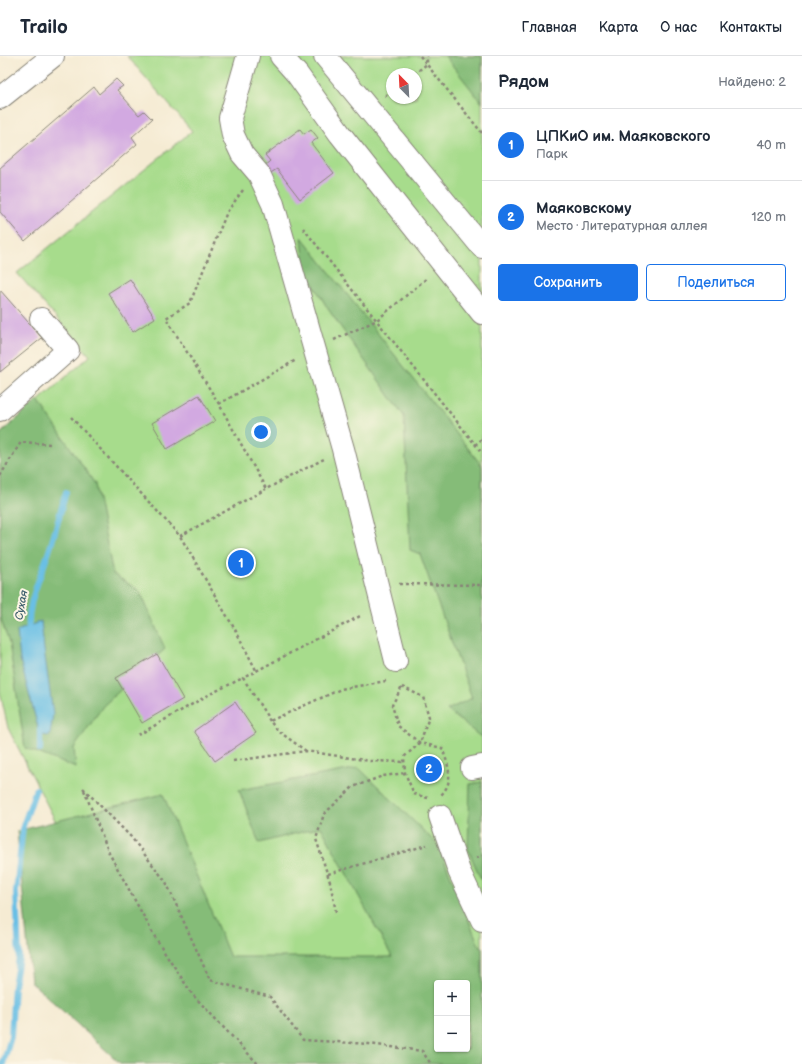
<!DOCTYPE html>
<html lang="ru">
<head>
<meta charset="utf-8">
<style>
  :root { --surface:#fff; --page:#f2f2f3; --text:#1f2937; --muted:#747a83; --line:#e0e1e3; --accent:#1a73e8 }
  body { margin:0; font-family:"Balsamiq Sans",sans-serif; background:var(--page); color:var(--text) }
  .controls { position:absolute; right:12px; bottom:12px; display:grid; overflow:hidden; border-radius:4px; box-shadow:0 1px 3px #0004 }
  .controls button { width:36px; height:36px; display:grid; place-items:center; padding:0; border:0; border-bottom:1px solid var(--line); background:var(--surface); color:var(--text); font:20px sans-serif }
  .compass { position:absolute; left:386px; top:12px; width:36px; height:36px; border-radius:50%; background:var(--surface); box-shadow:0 1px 3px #0004; rotate:336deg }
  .you { position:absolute; left:261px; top:376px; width:14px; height:14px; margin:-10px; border:3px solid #fff; border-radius:50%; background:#1a73e8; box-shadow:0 0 0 6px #1a73e833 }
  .badge { display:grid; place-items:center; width:26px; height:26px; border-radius:50%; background:var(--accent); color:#fff; font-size:13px; font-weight:700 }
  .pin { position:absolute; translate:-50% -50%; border:2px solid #fff; box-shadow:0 1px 4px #0006 }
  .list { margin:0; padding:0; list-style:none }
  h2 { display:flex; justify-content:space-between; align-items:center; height:52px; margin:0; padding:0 16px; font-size:17px }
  h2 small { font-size:13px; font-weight:400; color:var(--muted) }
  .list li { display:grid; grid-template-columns:26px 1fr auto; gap:12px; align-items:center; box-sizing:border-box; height:72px; padding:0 16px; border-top:1px solid var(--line) }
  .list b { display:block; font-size:15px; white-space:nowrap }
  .list p { margin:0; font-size:13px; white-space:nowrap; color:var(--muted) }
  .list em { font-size:13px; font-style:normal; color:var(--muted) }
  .actions { display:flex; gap:8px; padding:12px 16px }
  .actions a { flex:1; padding:9px 0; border:1px solid var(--accent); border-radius:4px; text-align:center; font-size:14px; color:var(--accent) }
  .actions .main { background:var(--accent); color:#fff }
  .map { position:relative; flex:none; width:482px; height:1008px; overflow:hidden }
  header { display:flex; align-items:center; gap:24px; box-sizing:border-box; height:56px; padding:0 20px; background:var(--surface); border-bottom:1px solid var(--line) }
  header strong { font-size:19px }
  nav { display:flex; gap:22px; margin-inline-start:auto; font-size:14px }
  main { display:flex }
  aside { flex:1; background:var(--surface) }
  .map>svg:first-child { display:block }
</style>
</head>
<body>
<header>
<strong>Trailo</strong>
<nav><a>Главная</a><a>Карта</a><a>О нас</a><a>Контакты</a></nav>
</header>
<main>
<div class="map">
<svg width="482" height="1008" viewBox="0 0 482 1008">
  <rect width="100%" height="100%" fill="#fcf5e5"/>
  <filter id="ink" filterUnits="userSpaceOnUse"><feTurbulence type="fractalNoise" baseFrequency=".025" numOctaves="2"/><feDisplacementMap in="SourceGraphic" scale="8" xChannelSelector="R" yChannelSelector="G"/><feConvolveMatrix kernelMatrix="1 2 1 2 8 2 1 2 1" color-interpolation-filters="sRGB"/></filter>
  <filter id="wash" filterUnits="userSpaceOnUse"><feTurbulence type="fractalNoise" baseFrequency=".012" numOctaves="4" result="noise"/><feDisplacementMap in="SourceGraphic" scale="16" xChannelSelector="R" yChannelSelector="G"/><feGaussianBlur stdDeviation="0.9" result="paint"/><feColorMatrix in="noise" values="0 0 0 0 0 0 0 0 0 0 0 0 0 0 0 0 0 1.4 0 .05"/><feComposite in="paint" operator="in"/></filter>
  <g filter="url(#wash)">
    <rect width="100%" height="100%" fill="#f5ebd3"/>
    <!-- green -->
    <path fill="#a7dc8c" stroke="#627c54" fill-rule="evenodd" d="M 127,0 L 482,0 L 482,1008 L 138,927 L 8,672 L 0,636 L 0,378 L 90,300 L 17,217 L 192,75 ZM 392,18 L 416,18 L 416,42 L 392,42 ZM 437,927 L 467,927 L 467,993 L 437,993 Z"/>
    <!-- forest -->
    <path fill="#85bc78" stroke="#506c4a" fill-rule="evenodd" d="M 445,0 L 482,0 L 482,47 Z
      M 302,181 L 482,410 L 482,682 L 447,654 L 472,642 L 420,498 L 410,494 L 404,360 L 328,253 L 305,214 Z
      M 38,344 L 95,428 L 113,518 L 140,535 L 165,593 L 103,650 L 74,692 L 76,712 L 25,692 L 9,587 L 0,560 L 0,378 Z
      M 359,712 L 438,789 L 478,887 L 482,893 L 482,1008 L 121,1008 L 31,926 L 17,775 L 163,738 L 230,901 L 392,901 L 321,771 L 259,787 L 239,734 ZM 437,927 L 467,927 L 467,993 L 437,993 Z
      M 482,726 L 482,826 L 468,793 L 470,728 Z"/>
    <!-- water -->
    <path fill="#69bfe5" stroke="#426e80" d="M 41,565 L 44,593 L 53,658 L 50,680 L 40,679 L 20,604 L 17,575 Z"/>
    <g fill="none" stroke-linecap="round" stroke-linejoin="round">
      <!-- stream -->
      <path stroke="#69bfe5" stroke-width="6" d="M 29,578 C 26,549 39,525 48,498 C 55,478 60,457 66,436
        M 40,673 L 40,694
        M 3,1008 L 11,981 L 14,930 L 19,902 L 16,836 L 23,770 L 36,733"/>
    </g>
    <g id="blocks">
      <!-- building -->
      <path fill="#d2a9e1" d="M 116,23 L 123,30 L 117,34 L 139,59 L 144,55 L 152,63 L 132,81 L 137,88 L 25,185 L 0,156 L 0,112 L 94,31 L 99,38 Z
        M 300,73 L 304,78 L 311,73 L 318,82 L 311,87 L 334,117 L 300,143 L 277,113 L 269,118 L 263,111 L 270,105 L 265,99 Z
        M 130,223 L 155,262 L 133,276 L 108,237 Z
        M 0,234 L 42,282 L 0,316 Z
        M 199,339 L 215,365 L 167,393 L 152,367 Z
        M 157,598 L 183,643 L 142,667 L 116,622 Z
        M 235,646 L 256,677 L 215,705 L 194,675 Z"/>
    </g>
  </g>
  <g filter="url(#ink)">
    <use href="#blocks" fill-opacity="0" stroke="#888478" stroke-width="1"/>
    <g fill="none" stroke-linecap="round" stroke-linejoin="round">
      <!-- minor casing -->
      <g stroke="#888478" stroke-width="24">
        <path id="minor" d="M 248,0 L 230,62 L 233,79 L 242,98 L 259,118 L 273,148 L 343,393 L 396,605
          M 281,0 L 297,18 L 340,78 L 482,257
          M 325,0 L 482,191
          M 0,42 L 53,0
          M 0,354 L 68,294 L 41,263
          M 472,712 L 482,710
          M 440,760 L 459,815 L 482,864"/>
      </g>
      <!-- path -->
      <path stroke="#888478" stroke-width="2.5" stroke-dasharray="3 3" stroke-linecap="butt" d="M 420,0 L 482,77
        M 414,18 L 427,8 L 427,0
        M 385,40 L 392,35
        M 243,134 L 227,156 L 190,247 L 166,262 L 219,348 L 266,433 L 324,403
        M 303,172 L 482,397
        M 334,284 L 377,264 L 427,222
        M 219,348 L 296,304
        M 71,361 L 180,480 L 237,577 L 256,614
        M 475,389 L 482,383
        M 0,420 L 21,386 L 50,388
        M 180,480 L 266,433
        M 399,528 L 482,529
        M 402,631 L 423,641 L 429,661 L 420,687 L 398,670 L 392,649 Z
        M 270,665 L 243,622 L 362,559
        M 138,679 L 212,637 L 243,622
        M 306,695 L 277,674 L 270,665 L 341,633 L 386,625
        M 233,705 L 306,695 L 370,705 L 404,706
        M 83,732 L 131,781 L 166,826 L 210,924 L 270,941 L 303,984 L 369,988 L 422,995 L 431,1008
        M 84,734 L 109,797 L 155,881 L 192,938 L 258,1008
        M 428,742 L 414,738 L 405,717 L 404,701 L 420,687 L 442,692 C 448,708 455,725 441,739
        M 476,802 L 482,800
        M 328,818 L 427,789
        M 336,856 L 330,826 L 316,783 L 324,758 L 353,731 L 383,720 L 405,717"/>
      <!-- minor -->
      <use href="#minor" stroke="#fff" stroke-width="22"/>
    </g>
  </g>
  <g text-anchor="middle" stroke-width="4" stroke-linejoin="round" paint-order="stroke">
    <!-- water labels -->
    <g font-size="11" font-style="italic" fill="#3b5d6c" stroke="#fcf5e5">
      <text transform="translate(21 549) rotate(-80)" y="4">Сухая</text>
    </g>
  </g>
</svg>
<div class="controls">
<button>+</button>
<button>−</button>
</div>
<svg class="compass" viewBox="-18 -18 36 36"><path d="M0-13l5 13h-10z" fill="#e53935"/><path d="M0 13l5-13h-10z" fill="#747a83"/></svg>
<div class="you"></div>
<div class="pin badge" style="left:241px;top:507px">1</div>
<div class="pin badge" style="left:429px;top:713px">2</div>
</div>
<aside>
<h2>Рядом<small>Найдено: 2</small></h2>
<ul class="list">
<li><span class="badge">1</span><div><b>ЦПКиО им. Маяковского</b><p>Парк</p></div><em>40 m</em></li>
<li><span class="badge">2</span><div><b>Маяковскому</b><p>Место · Литературная аллея</p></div><em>120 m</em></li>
</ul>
<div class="actions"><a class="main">Сохранить</a><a>Поделиться</a></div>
</aside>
</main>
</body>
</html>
